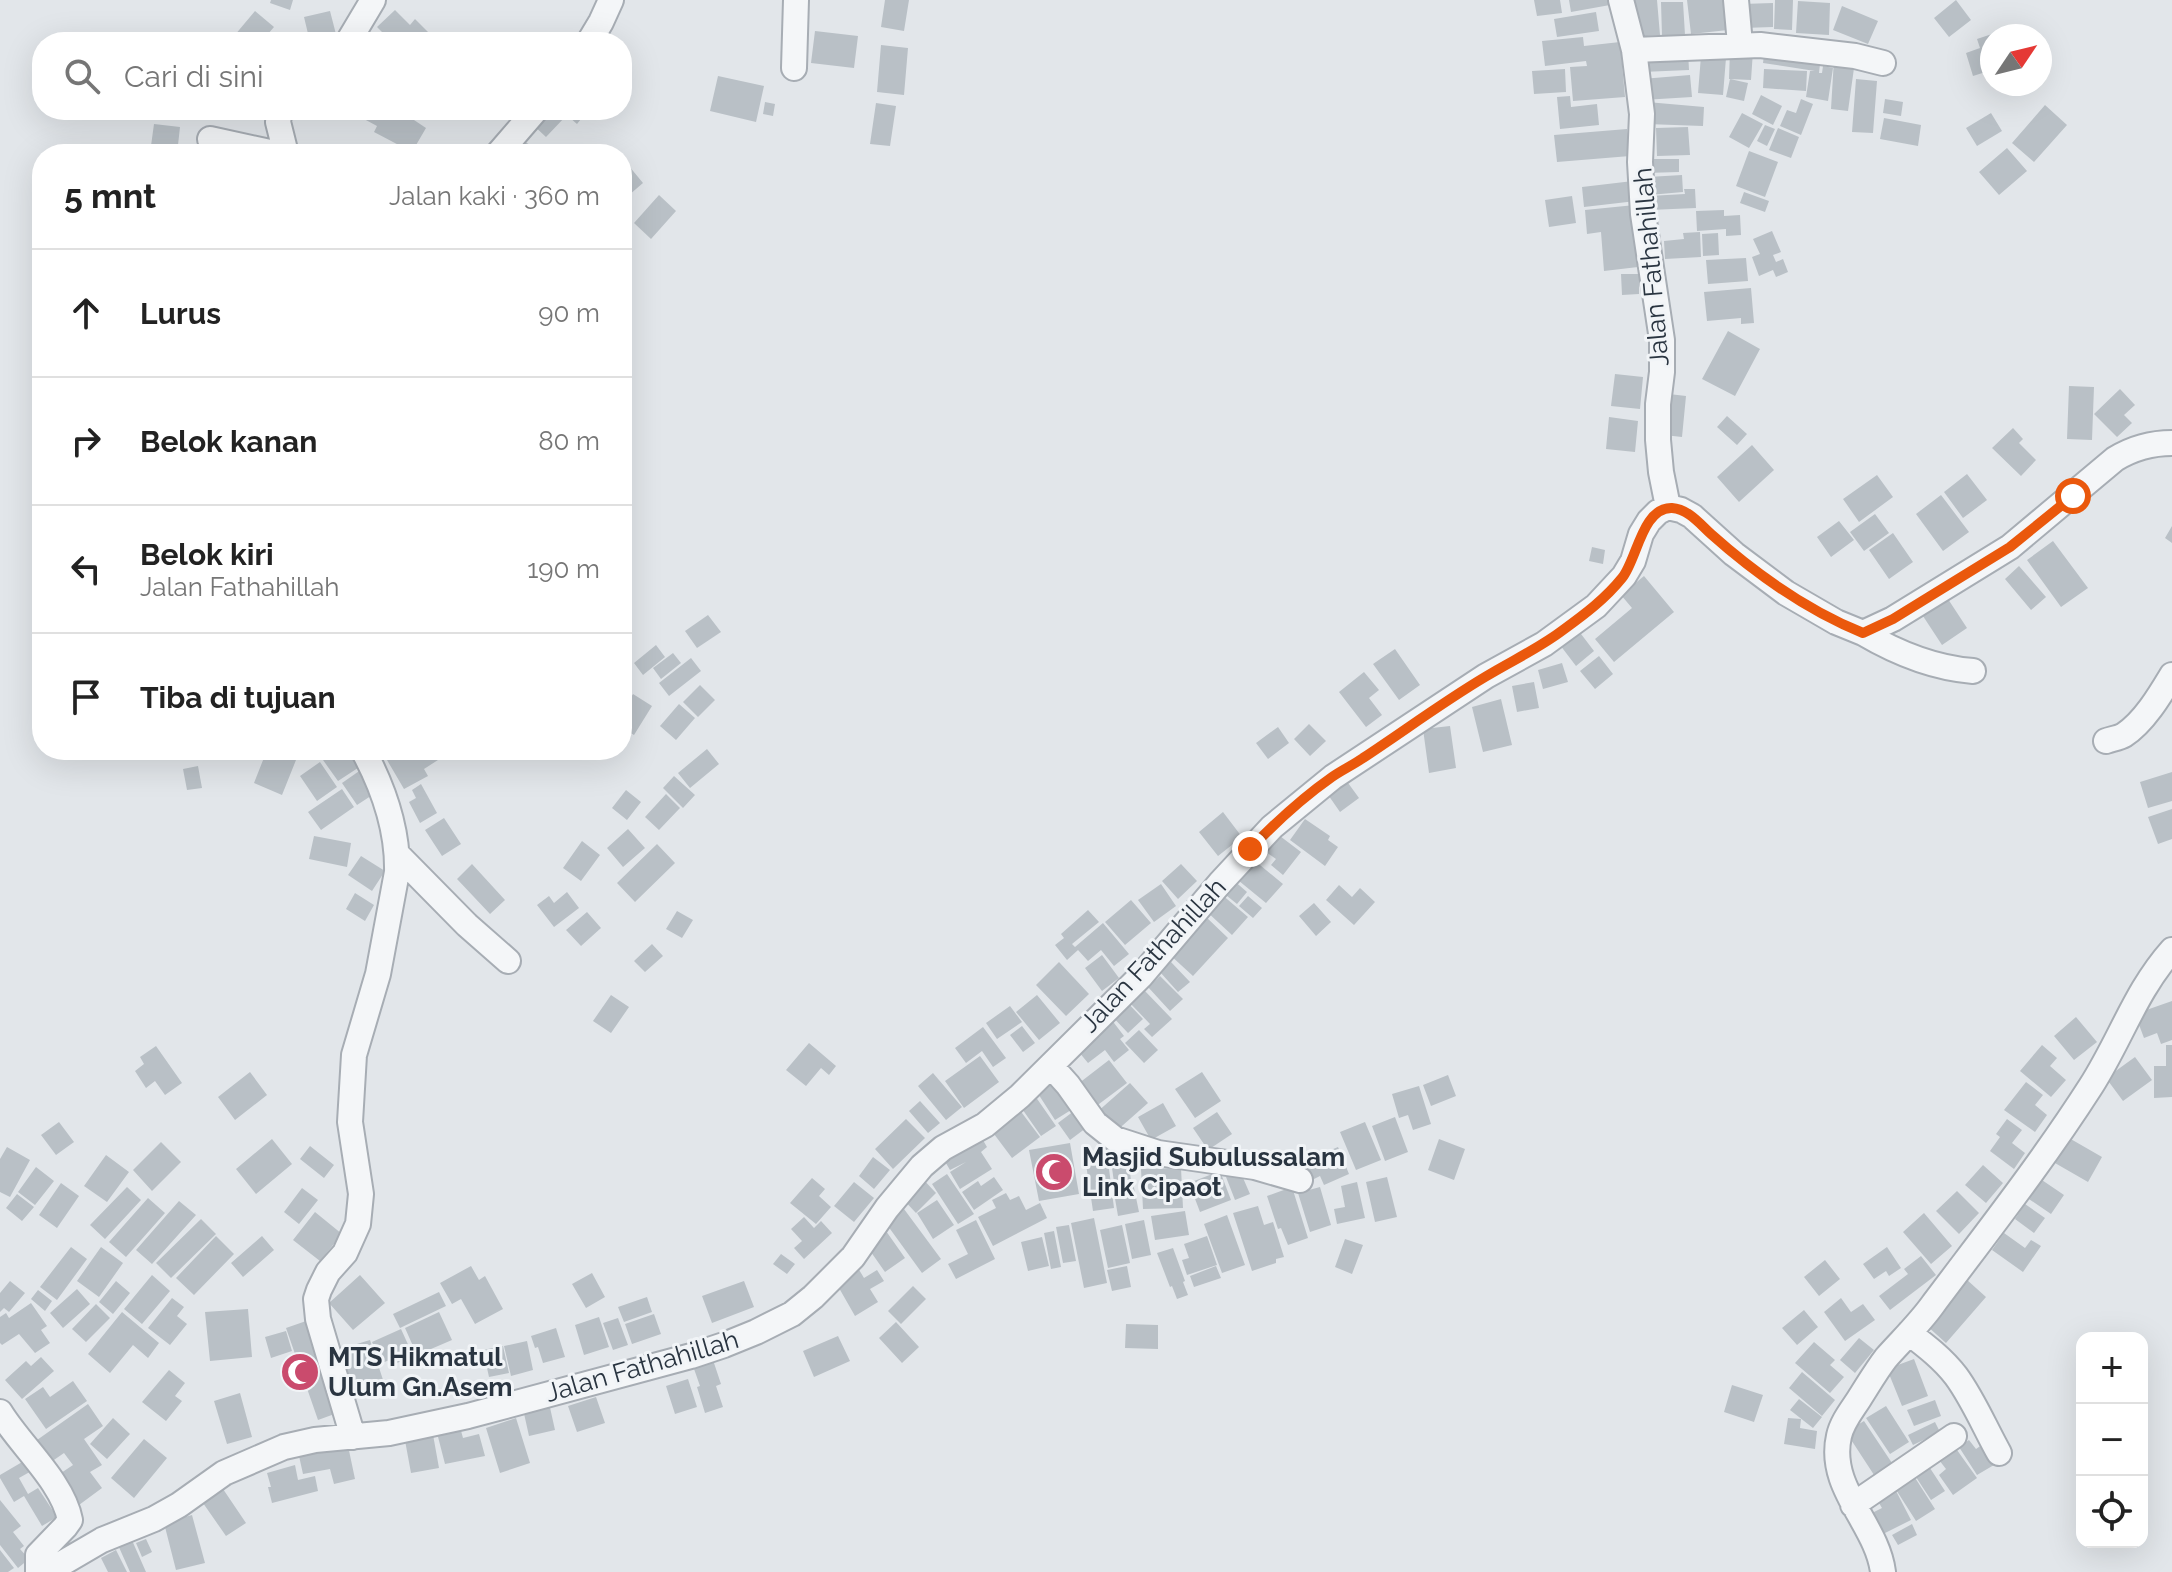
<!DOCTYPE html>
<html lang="id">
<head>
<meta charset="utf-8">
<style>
  :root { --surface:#fff; --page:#f6f6f6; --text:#222; --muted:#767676; --line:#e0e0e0 }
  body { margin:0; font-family:Raleway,sans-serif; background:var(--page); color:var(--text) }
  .controls { position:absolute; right:24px; bottom:24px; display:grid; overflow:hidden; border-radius:16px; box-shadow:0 8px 32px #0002 }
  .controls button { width:72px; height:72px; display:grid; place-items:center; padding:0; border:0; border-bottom:2px solid var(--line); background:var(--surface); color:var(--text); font:40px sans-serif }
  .compass { position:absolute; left:1980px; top:24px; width:72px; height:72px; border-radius:50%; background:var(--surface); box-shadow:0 8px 32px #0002; rotate:55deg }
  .stop { position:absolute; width:24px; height:24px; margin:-18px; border:6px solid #ea580c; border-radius:50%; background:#fff }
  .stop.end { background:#ea580c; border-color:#fff; box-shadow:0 2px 8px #0008 }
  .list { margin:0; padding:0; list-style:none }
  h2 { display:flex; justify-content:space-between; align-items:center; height:104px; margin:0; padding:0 32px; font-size:34px }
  h2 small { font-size:26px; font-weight:400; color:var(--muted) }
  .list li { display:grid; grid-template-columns:52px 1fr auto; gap:24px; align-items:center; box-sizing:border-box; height:128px; padding:0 32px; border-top:2px solid var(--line) }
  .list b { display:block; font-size:30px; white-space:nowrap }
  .list p { margin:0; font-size:26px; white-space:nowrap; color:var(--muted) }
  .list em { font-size:26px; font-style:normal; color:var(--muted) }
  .icon { flex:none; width:44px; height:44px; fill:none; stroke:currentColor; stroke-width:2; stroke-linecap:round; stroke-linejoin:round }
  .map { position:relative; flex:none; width:2172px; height:1572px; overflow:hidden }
  .search { position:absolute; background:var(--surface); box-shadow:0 8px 32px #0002; left:32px; top:32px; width:600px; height:88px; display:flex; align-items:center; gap:20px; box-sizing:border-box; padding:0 28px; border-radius:32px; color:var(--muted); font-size:30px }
  .panel { position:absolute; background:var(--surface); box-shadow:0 8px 32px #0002; left:32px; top:144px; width:600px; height:616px; border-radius:32px }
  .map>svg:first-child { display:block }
</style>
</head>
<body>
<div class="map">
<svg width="2172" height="1572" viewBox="0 0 2172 1572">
  <rect width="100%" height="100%" fill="#e2e6ea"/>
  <!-- building -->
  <path fill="#b9c0c6" d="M 271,0 L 293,0 L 290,10 L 270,3 Z
    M 885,0 L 909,0 L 904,31 L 881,27 Z
    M 1534,0 L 1560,0 L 1562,13 L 1537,16 Z
    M 1569,0 L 1609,0 L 1610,5 L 1571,12 Z
    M 1631,0 L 1657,0 L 1660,35 L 1634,37 Z
    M 1687,0 L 1725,0 L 1728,30 L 1691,34 Z
    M 1775,0 L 1793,0 L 1792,30 L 1774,29 Z
    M 1956,0 L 1971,20 L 1949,37 L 1934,18 Z
    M 1798,1 L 1830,3 L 1829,35 L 1796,33 Z
    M 1661,2 L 1683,2 L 1685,35 L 1662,36 Z
    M 1773,3 L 1773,27 L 1743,28 L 1742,4 Z
    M 1842,6 L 1878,21 L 1868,44 L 1833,30 Z
    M 395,10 L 410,25 L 415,19 L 432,36 L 426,42 L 392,42 L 377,27 Z
    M 255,11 L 274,27 L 261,42 L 229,42 Z
    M 330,11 L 338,42 L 310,42 L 304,17 Z
    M 1596,12 L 1599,31 L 1557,37 L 1554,19 Z
    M 815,31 L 858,36 L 854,68 L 811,63 Z
    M 1992,34 L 1992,70 L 1973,76 L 1966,53 L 1980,48 L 1977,39 Z
    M 1583,37 L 1584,46 L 1620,42 L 1625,97 L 1573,101 L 1570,67 L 1587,66 L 1586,61 L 1545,66 L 1542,41 Z
    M 881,45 L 908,48 L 904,95 L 877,92 Z
    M 1765,47 L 1821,55 L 1819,73 L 1822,73 L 1823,66 L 1833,68 L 1828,101 L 1806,97 L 1810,71 L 1815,71 L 1763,63 Z
    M 1730,50 L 1753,51 L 1751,80 L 1729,79 Z
    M 1688,51 L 1689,70 L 1642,72 L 1641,53 Z
    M 1701,56 L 1726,58 L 1723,95 L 1698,93 Z
    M 1834,59 L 1855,61 L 1848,111 L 1831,109 Z
    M 1565,69 L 1566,92 L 1534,94 L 1532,71 Z
    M 1764,69 L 1807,71 L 1806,91 L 1763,88 Z
    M 1690,75 L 1692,97 L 1643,100 L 1642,79 Z
    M 718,76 L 764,86 L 756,122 L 710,111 Z
    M 1730,79 L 1748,83 L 1744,101 L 1726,97 Z
    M 1856,79 L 1877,81 L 1873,133 L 1852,132 Z
    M 1761,95 L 1782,106 L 1773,125 L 1752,114 Z
    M 1570,96 L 1571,107 L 1597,104 L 1599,125 L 1560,129 L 1557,97 Z
    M 1801,99 L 1813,104 L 1801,135 L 1780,126 L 1787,110 L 1796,113 Z
    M 1885,99 L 1903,102 L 1901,116 L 1883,113 Z
    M 765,102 L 775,104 L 773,116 L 763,114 Z
    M 1647,102 L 1704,107 L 1703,126 L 1646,124 Z
    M 876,103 L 896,106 L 890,146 L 870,144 Z
    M 2045,105 L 2067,125 L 2034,162 L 2012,143 Z
    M 369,110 L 399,110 L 426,128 L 412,152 L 374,132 L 377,126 L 364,119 Z
    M 542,110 L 559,110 L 566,116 L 546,137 L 531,123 Z
    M 561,110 L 588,110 L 577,124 Z
    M 1742,113 L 1763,124 L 1749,148 L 1729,137 Z
    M 1991,113 L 2002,131 L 1977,146 L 1966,128 Z
    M 1884,118 L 1921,125 L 1918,146 L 1880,139 Z
    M 154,124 L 180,127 L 177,154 L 150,153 Z
    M 1765,125 L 1775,129 L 1767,146 L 1757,141 Z
    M 1688,127 L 1690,155 L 1657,156 L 1656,128 Z
    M 1778,128 L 1799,137 L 1791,158 L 1769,150 Z
    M 1627,129 L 1630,156 L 1557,162 L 1554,135 Z
    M 516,136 L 544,154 L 504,154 Z
    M 2007,148 L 2027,171 L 1999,195 L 1979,172 Z
    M 1749,151 L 1778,162 L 1765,197 L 1736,186 Z
    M 1644,159 L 1679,159 L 1679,172 L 1645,173 Z
    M 624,160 L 643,183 L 622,201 L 622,162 Z
    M 1682,175 L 1683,192 L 1649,195 L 1648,177 Z
    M 1633,181 L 1636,201 L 1584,207 L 1582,187 Z
    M 1684,189 L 1695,189 L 1696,208 L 1650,210 L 1649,196 L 1685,194 Z
    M 1744,192 L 1769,201 L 1765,212 L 1740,203 Z
    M 659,195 L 676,211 L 651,239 L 634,223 Z
    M 1572,196 L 1576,223 L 1549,227 L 1545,200 Z
    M 1635,205 L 1634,228 L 1638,267 L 1604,271 L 1601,232 L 1587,234 L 1585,210 Z
    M 1724,210 L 1724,216 L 1740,215 L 1741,235 L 1726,236 L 1726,229 L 1697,231 L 1696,211 Z
    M 1772,231 L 1781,252 L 1773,255 L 1776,262 L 1783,259 L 1788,272 L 1776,277 L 1773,270 L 1759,276 L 1752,257 L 1760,254 L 1753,239 Z
    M 1700,232 L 1701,257 L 1665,259 L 1664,241 L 1684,239 L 1683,233 Z
    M 1718,233 L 1719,255 L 1703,256 L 1702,234 Z
    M 1746,258 L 1748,281 L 1708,284 L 1706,260 Z
    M 1621,274 L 1639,274 L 1639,294 L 1622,295 Z
    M 1751,288 L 1754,323 L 1741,324 L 1741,318 L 1707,321 L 1704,292 Z
    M 1728,331 L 1760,349 L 1735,396 L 1702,379 Z
    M 1615,374 L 1643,377 L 1640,409 L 1611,406 Z
    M 2069,386 L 2094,387 L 2092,440 L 2067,439 Z
    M 2120,389 L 2135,405 L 2124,415 L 2132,423 L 2117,437 L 2094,414 Z
    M 1669,394 L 1686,396 L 1682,437 L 1664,435 Z
    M 1727,416 L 1747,434 L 1737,445 L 1717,427 Z
    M 1609,417 L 1638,421 L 1635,452 L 1606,449 Z
    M 2013,428 L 2023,439 L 2019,443 L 2036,460 L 2021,476 L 1992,448 Z
    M 1752,445 L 1774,470 L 1739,502 L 1717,477 Z
    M 1967,474 L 1987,500 L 1963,518 L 1944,492 Z
    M 1877,475 L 1893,497 L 1859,522 L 1843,499 Z
    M 1941,495 L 1969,532 L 1943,551 L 1916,514 Z
    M 1875,514 L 1889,533 L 1864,551 L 1850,532 Z
    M 1839,521 L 1854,540 L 1831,557 L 1817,537 Z
    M 2172,526 L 2172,543 L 2165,538 Z
    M 1893,533 L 1913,562 L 1889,579 L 1869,550 Z
    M 2053,541 L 2088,588 L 2061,607 L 2027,560 Z
    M 1592,547 L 1605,550 L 1603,564 L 1589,561 Z
    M 2019,566 L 2046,597 L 2031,610 L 2005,579 Z
    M 1644,576 L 1674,612 L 1614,662 L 1595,639 L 1632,608 L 1621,595 Z
    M 1946,596 L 1967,628 L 1942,645 L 1921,613 Z
    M 708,615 L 721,632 L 697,648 L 685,631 Z
    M 1578,630 L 1594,651 L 1576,666 L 1560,645 Z
    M 656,645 L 665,657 L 643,675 L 634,663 Z
    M 1395,649 L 1420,685 L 1399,700 L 1373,664 Z
    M 673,653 L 681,663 L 661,679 L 653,668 Z
    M 1599,656 L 1613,674 L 1595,689 L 1580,671 Z
    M 691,658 L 701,671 L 669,696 L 659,683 Z
    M 1562,663 L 1568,682 L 1543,689 L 1538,670 Z
    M 1364,672 L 1379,690 L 1369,698 L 1382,715 L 1366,727 L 1339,692 Z
    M 1534,682 L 1539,708 L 1517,712 L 1512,686 Z
    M 700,685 L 715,700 L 698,717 L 683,702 Z
    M 633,694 L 652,706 L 634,735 L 622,728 L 622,712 Z
    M 1501,699 L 1512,745 L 1483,752 L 1472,707 Z
    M 679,704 L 695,718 L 676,740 L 660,726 Z
    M 1309,724 L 1326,741 L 1310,756 L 1294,739 Z
    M 1450,726 L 1456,768 L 1429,773 L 1423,729 Z
    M 1278,727 L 1289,743 L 1268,759 L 1256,743 Z
    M 707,749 L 719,764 L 690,788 L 678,773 Z
    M 267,750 L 296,760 L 282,795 L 254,783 Z
    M 338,750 L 355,750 L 364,764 L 338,781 L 323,760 Z
    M 404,750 L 432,750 L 438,760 L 424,769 L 428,776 L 404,789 L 387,760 Z
    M 320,762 L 337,787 L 317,801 L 300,776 Z
    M 198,766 L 202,788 L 187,790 L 183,769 Z
    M 365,767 L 380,790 L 357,805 L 342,783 Z
    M 2172,772 L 2172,801 L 2148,808 L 2140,782 Z
    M 674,776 L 695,795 L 683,808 L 663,788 Z
    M 1343,776 L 1359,798 L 1340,812 L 1324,789 Z
    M 421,784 L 437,813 L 420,823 L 409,802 L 416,798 L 412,790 Z
    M 342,789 L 354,807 L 321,830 L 308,812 Z
    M 626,790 L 641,802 L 627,820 L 612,808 Z
    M 666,794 L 680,808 L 659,830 L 645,817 Z
    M 2172,809 L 2172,839 L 2158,844 L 2148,817 Z
    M 1223,812 L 1242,837 L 1218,856 L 1199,832 Z
    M 444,818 L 461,844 L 442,856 L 425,830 Z
    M 1305,819 L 1330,836 L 1328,840 L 1338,847 L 1325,866 L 1290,840 Z
    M 628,829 L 645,848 L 623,867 L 607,848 Z
    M 1276,833 L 1301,852 L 1283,875 L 1271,865 L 1276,859 L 1263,850 Z
    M 314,836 L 351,843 L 347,867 L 309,859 Z
    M 582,841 L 600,855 L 581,881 L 563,868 Z
    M 657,844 L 675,863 L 635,902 L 617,883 Z
    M 361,856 L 385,871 L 372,891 L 348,875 Z
    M 1249,856 L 1283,884 L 1266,903 L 1233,876 Z
    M 472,864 L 505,900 L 490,914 L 457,879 Z
    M 1181,864 L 1197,881 L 1178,899 L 1162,881 Z
    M 1232,879 L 1247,892 L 1237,904 L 1221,891 Z
    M 1161,884 L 1176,906 L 1154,922 L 1138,900 Z
    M 1339,885 L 1352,897 L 1360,888 L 1375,902 L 1354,925 L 1326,900 Z
    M 567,892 L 579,908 L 554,927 L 537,905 L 549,896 L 554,903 Z
    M 355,893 L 374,905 L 365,921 L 346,909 Z
    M 1220,893 L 1248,917 L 1232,935 L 1205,910 Z
    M 1248,896 L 1262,908 L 1253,918 L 1239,906 Z
    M 1131,900 L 1151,923 L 1125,945 L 1105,922 Z
    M 1314,903 L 1331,922 L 1316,936 L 1299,916 Z
    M 1088,910 L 1099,922 L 1072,944 L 1075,947 L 1103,923 L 1129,954 L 1114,966 L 1101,950 L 1088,961 L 1078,950 L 1067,960 L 1055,945 L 1064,938 L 1061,934 Z
    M 677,911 L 693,920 L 682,938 L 666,929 Z
    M 587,912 L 601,928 L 581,946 L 566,930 Z
    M 1205,916 L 1228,938 L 1193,976 L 1169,954 Z
    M 652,944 L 663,956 L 645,972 L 634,961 Z
    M 1102,955 L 1119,978 L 1102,991 L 1085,968 Z
    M 1059,962 L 1089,994 L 1066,1016 L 1036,985 Z
    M 1171,962 L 1190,982 L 1178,992 L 1160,972 Z
    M 1160,976 L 1183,999 L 1170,1011 L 1148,987 Z
    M 1144,990 L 1172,1019 L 1152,1037 L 1144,1029 L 1150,1024 L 1130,1003 Z
    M 611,995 L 629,1007 L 611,1033 L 593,1021 Z
    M 1037,995 L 1060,1023 L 1039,1040 L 1016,1012 Z
    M 1124,999 L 1143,1019 L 1128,1033 L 1109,1013 Z
    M 2172,1001 L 2172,1040 L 2161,1044 L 2157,1033 L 2144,1038 L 2135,1014 Z
    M 1010,1006 L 1022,1022 L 997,1039 L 986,1023 Z
    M 2076,1017 L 2097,1042 L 2074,1060 L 2054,1036 Z
    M 1111,1019 L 1124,1036 L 1120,1039 L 1129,1050 L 1114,1062 L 1105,1050 L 1088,1063 L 1074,1046 Z
    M 1022,1026 L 1035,1043 L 1023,1052 L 1010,1035 Z
    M 983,1027 L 1006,1058 L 993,1067 L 982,1051 L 966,1063 L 955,1048 Z
    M 1139,1030 L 1158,1050 L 1144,1063 L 1125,1043 Z
    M 809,1043 L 836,1066 L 829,1075 L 821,1068 L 806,1086 L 786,1070 Z
    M 2042,1045 L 2057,1058 L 2050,1066 L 2066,1080 L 2051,1097 L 2020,1071 Z
    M 2166,1045 L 2172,1045 L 2172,1097 L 2154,1098 L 2154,1066 L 2166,1066 Z
    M 156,1046 L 182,1083 L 165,1095 L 155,1081 L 146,1088 L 135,1071 L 144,1064 L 140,1057 Z
    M 980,1056 L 999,1082 L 964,1108 L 945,1081 Z
    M 2135,1057 L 2152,1080 L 2123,1101 L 2106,1078 Z
    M 1109,1060 L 1127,1083 L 1091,1110 L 1074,1087 Z
    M 250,1072 L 267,1095 L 235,1120 L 218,1097 Z
    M 1202,1072 L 1221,1101 L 1195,1118 L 1175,1089 Z
    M 933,1073 L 962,1107 L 946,1120 L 918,1086 Z
    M 1057,1074 L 1079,1105 L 1055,1120 L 1035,1089 Z
    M 1448,1075 L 1456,1096 L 1431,1106 L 1423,1085 Z
    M 2026,1082 L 2043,1095 L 2035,1105 L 2047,1115 L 2035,1132 L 2004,1110 Z
    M 1130,1083 L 1148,1103 L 1114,1133 L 1096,1113 Z
    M 1419,1086 L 1431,1124 L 1413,1130 L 1408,1115 L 1399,1118 L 1392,1094 Z
    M 1033,1093 L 1056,1126 L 1041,1136 L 1018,1103 Z
    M 920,1101 L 940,1123 L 928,1133 L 909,1111 Z
    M 1163,1103 L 1176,1126 L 1151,1140 L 1138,1117 Z
    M 1016,1105 L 1040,1137 L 1012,1158 L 988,1126 Z
    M 1078,1108 L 1090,1125 L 1070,1140 L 1058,1123 Z
    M 1217,1112 L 1232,1134 L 1208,1150 L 1193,1128 Z
    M 1395,1117 L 1408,1152 L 1385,1161 L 1372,1126 Z
    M 906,1119 L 925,1138 L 893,1169 L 875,1149 Z
    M 2007,1119 L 2022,1130 L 2012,1143 L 2025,1153 L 2014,1169 L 1990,1151 L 2000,1137 L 1996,1134 Z
    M 59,1122 L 74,1142 L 56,1155 L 41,1135 Z
    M 1365,1122 L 1381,1160 L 1356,1170 L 1340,1132 Z
    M 977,1130 L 987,1147 L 981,1152 L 992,1169 L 960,1189 L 950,1172 L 966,1162 L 950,1170 L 940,1153 Z
    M 2062,1134 L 2102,1157 L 2088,1182 L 2048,1159 Z
    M 272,1139 L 292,1164 L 256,1194 L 236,1169 Z
    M 1439,1139 L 1465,1149 L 1454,1180 L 1428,1170 Z
    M 161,1142 L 181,1162 L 152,1191 L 133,1170 Z
    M 1070,1143 L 1079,1194 L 1039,1201 L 1029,1150 Z
    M 310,1146 L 334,1165 L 324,1178 L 300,1159 Z
    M 7,1147 L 30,1160 L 10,1197 L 0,1192 L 0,1159 Z
    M 1338,1147 L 1349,1174 L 1324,1185 L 1320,1176 L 1308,1182 L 1300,1163 Z
    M 106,1155 L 129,1172 L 107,1202 L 84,1186 Z
    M 873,1157 L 890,1170 L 874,1189 L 859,1176 Z
    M 1128,1159 L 1131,1180 L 1114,1182 L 1111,1161 Z
    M 1108,1161 L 1114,1208 L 1093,1211 L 1086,1164 Z
    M 1983,1165 L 2003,1183 L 1986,1203 L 1965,1185 Z
    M 36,1167 L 54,1181 L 35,1205 L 18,1192 Z
    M 1181,1168 L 1183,1208 L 1143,1209 L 1141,1169 Z
    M 1220,1171 L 1231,1200 L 1200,1212 L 1189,1183 Z
    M 1240,1171 L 1250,1194 L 1235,1200 L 1226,1177 Z
    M 947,1174 L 974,1214 L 958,1224 L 932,1184 Z
    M 2036,1176 L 2064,1195 L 2051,1214 L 2023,1195 Z
    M 921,1177 L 936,1193 L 916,1213 L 901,1197 Z
    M 994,1177 L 1003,1190 L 974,1210 L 962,1192 L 978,1181 L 981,1186 Z
    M 1387,1177 L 1397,1217 L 1375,1222 L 1366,1182 Z
    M 812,1178 L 825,1189 L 819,1196 L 831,1207 L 816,1224 L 790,1203 Z
    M 854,1182 L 874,1198 L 854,1222 L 834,1206 Z
    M 1357,1182 L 1365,1218 L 1337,1224 L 1334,1209 L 1345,1207 L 1341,1186 Z
    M 61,1183 L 79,1196 L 57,1228 L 39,1215 Z
    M 1133,1183 L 1139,1212 L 1118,1216 L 1113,1187 Z
    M 127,1187 L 141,1200 L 105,1239 L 90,1225 Z
    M 1292,1187 L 1308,1238 L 1288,1245 L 1281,1228 L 1278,1229 L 1267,1196 Z
    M 1320,1187 L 1331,1225 L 1310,1232 L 1298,1193 Z
    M 302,1188 L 318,1200 L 299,1224 L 284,1212 Z
    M 1957,1191 L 1979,1213 L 1959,1234 L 1936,1211 Z
    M 1006,1193 L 1010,1200 L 1019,1196 L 1026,1210 L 1040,1203 L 1047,1218 L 993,1246 L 978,1217 L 996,1208 L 992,1200 Z
    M 17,1194 L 34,1207 L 22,1221 L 6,1208 Z
    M 148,1198 L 165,1213 L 126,1257 L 109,1242 Z
    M 937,1200 L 954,1225 L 933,1239 L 917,1213 Z
    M 179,1201 L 196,1215 L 152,1264 L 136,1250 Z
    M 2025,1204 L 2045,1218 L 2034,1233 L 2015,1219 Z
    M 1258,1206 L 1264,1225 L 1273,1222 L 1284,1257 L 1276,1259 L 1276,1263 L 1252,1271 L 1233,1213 Z
    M 904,1209 L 941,1259 L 922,1273 L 885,1222 Z
    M 1185,1211 L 1189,1235 L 1155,1240 L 1151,1216 Z
    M 315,1212 L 342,1234 L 320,1261 L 293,1240 Z
    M 1924,1213 L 1952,1246 L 1931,1264 L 1903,1232 Z
    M 1227,1215 L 1245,1265 L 1222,1273 L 1204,1224 Z
    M 804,1217 L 814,1228 L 821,1221 L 832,1233 L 804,1259 L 794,1248 L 802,1241 L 791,1229 Z
    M 1094,1218 L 1107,1283 L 1084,1288 L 1071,1223 Z
    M 201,1219 L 216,1234 L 171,1278 L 156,1263 Z
    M 976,1220 L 995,1259 L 956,1279 L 948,1264 L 968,1254 L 956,1230 Z
    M 1144,1220 L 1151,1255 L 1132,1259 L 1125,1224 Z
    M 1069,1225 L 1076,1261 L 1063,1263 L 1056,1227 Z
    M 1122,1225 L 1130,1263 L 1108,1268 L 1100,1230 Z
    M 886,1231 L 905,1258 L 885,1272 L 866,1245 Z
    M 1054,1231 L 1061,1267 L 1051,1269 L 1044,1233 Z
    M 2004,1233 L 2025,1248 L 2031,1240 L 2041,1246 L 2023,1272 L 1992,1250 Z
    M 216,1236 L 234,1254 L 194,1295 L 176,1278 Z
    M 262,1236 L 274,1250 L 243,1277 L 231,1263 Z
    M 1207,1236 L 1217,1265 L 1187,1275 L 1182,1260 L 1189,1258 L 1184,1244 Z
    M 1042,1237 L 1049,1266 L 1028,1271 L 1021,1242 Z
    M 1345,1239 L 1363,1245 L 1352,1274 L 1335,1267 Z
    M 71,1247 L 87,1259 L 57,1300 L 40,1287 Z
    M 101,1247 L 123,1263 L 99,1297 L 77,1281 Z
    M 1887,1247 L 1901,1268 L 1889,1276 L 1886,1271 L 1874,1279 L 1863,1264 Z
    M 1173,1248 L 1185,1281 L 1183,1282 L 1188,1295 L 1177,1299 L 1172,1286 L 1170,1287 L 1157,1253 Z
    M 781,1254 L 795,1264 L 787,1274 L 773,1264 Z
    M 1921,1256 L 1936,1275 L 1890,1310 L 1879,1296 L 1908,1274 L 1904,1269 Z
    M 1825,1260 L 1840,1279 L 1819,1296 L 1804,1277 Z
    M 471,1266 L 479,1280 L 485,1276 L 503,1309 L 475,1324 L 461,1299 L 452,1304 L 440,1283 Z
    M 1127,1266 L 1131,1287 L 1112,1291 L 1107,1270 Z
    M 1216,1266 L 1221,1278 L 1194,1287 L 1190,1276 Z
    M 858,1268 L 864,1278 L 877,1270 L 884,1281 L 870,1289 L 878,1302 L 855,1316 L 835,1281 Z
    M 592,1273 L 605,1297 L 586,1308 L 572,1284 Z
    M 152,1275 L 170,1291 L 142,1324 L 124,1309 Z
    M 360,1275 L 385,1303 L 353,1330 L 329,1303 Z
    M 1966,1279 L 1986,1297 L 1946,1343 L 1926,1325 Z
    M 10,1281 L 25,1293 L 9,1312 L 4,1308 L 0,1312 L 0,1293 Z
    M 116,1281 L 130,1293 L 113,1314 L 99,1302 Z
    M 744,1281 L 754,1307 L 712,1323 L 702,1296 Z
    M 913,1286 L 926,1299 L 901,1324 L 888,1311 Z
    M 77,1289 L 90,1304 L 63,1328 L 50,1313 Z
    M 38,1290 L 52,1301 L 45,1311 L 31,1299 Z
    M 439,1292 L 446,1306 L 400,1328 L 393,1314 Z
    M 647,1297 L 652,1312 L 624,1322 L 618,1307 Z
    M 172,1298 L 184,1307 L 177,1316 L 187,1324 L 170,1345 L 148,1328 Z
    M 1841,1298 L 1851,1312 L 1863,1304 L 1875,1320 L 1845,1341 L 1824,1312 Z
    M 31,1303 L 47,1326 L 41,1330 L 50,1343 L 35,1353 L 19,1334 L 2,1345 L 0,1343 L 0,1317 L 6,1313 L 9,1318 Z
    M 96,1304 L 110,1318 L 86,1342 L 72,1329 Z
    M 248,1309 L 252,1357 L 210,1361 L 205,1312 Z
    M 1804,1310 L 1818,1327 L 1797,1345 L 1782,1328 Z
    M 122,1312 L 159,1343 L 148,1358 L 133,1345 L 110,1373 L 88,1354 Z
    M 439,1312 L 452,1340 L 417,1355 L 405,1328 Z
    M 654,1314 L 661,1334 L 632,1344 L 625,1324 Z
    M 599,1317 L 609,1347 L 584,1355 L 575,1325 Z
    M 618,1318 L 628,1345 L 613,1350 L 603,1323 Z
    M 309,1320 L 340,1412 L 318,1420 L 286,1328 Z
    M 896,1322 L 919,1347 L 902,1363 L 879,1338 Z
    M 1126,1324 L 1158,1325 L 1158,1349 L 1125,1348 Z
    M 556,1328 L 565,1357 L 543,1363 L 538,1347 L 535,1348 L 531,1336 Z
    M 401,1329 L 411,1351 L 403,1354 L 405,1360 L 394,1364 L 392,1359 L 382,1363 L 372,1342 Z
    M 286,1331 L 292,1351 L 271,1358 L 265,1337 Z
    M 838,1336 L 850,1361 L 814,1377 L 803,1351 Z
    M 1859,1338 L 1874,1350 L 1855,1373 L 1840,1360 Z
    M 370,1340 L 385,1386 L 352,1396 L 337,1350 Z
    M 527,1341 L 533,1370 L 511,1376 L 504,1346 Z
    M 1814,1342 L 1835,1360 L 1830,1365 L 1844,1377 L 1830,1393 L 1795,1363 Z
    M 503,1346 L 509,1373 L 489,1377 L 483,1350 Z
    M 41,1357 L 54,1371 L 22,1399 L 5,1380 L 26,1361 L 31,1366 Z
    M 1914,1359 L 1928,1396 L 1902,1406 L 1887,1369 Z
    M 713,1360 L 721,1384 L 716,1386 L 723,1407 L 705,1413 L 697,1387 L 700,1386 L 693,1366 Z
    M 169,1370 L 185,1383 L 175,1396 L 182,1401 L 166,1421 L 142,1402 Z
    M 1802,1372 L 1835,1400 L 1822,1416 L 1789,1388 Z
    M 688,1379 L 697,1407 L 675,1414 L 666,1386 Z
    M 73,1381 L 87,1401 L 46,1429 L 25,1399 L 43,1387 L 50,1397 Z
    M 1732,1385 L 1763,1395 L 1754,1422 L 1724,1412 Z
    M 240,1393 L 252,1437 L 227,1444 L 214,1401 Z
    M 596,1397 L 605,1423 L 577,1432 L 568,1406 Z
    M 1799,1399 L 1822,1417 L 1813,1428 L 1790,1410 Z
    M 1935,1400 L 1941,1416 L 1914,1426 L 1907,1410 Z
    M 549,1403 L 555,1430 L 529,1436 L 523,1409 Z
    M 88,1404 L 103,1426 L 84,1439 L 102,1465 L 90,1472 L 102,1488 L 79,1505 L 58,1475 L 73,1465 L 64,1453 L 51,1462 L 37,1440 Z
    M 1886,1406 L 1909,1442 L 1890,1454 L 1866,1418 Z
    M 113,1418 L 130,1434 L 107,1459 L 90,1444 Z
    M 516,1418 L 530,1463 L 500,1473 L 486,1428 Z
    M 1788,1418 L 1801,1419 L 1800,1428 L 1817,1431 L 1815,1449 L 1784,1444 Z
    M 1864,1421 L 1894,1466 L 1876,1478 L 1846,1432 Z
    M 1935,1422 L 1940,1432 L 1913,1445 L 1908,1435 Z
    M 460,1427 L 463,1438 L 479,1434 L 485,1456 L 445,1464 L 437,1433 Z
    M 432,1429 L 439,1468 L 411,1473 L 404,1435 Z
    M 144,1439 L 167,1458 L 134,1498 L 111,1478 Z
    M 1969,1440 L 1976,1449 L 1986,1442 L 1999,1462 L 1977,1475 L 1959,1447 Z
    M 347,1441 L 355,1479 L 334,1484 L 330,1469 L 303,1474 L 297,1447 Z
    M 1944,1450 L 1948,1456 L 1957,1450 L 1977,1478 L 1953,1495 L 1939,1475 L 1946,1469 L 1936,1456 Z
    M 29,1458 L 35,1469 L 19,1478 L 28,1494 L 38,1488 L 57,1517 L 42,1526 L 24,1496 L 14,1502 L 0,1478 L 0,1475 Z
    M 295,1465 L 298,1480 L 315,1476 L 318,1491 L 272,1503 L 268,1487 L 271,1487 L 267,1473 Z
    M 1928,1465 L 1945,1491 L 1931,1500 L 1914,1474 Z
    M 1912,1473 L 1935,1509 L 1916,1521 L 1893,1485 Z
    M 223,1489 L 246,1523 L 226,1536 L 203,1503 Z
    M 1895,1489 L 1911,1520 L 1879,1536 L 1868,1515 L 1882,1508 L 1876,1498 Z
    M 0,1500 L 21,1526 L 13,1532 L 24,1546 L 20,1549 L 29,1559 L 18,1568 L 0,1545 Z
    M 192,1515 L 205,1563 L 176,1570 L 164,1523 Z
    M 1912,1524 L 1917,1535 L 1898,1545 L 1892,1535 Z
    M 131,1538 L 146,1572 L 130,1572 L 118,1545 Z
    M 146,1539 L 152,1552 L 142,1557 L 136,1543 Z
    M 0,1550 L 14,1568 L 8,1572 L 0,1572 Z
    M 116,1550 L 127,1572 L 108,1572 L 101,1558 Z"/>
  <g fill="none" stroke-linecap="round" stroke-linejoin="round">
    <!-- minor casing -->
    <g stroke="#a7adb4" stroke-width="28">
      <path id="minor" d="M 1621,0 L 1634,50
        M 1736,0 L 1740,44
        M 348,42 L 373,0
        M 589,42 L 601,22 L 611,0
        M 794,68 L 796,0
        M 280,110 L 278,122 L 286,154
        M 210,139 L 279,154
        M 498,154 L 536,110
        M 1668,507 L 1661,472 L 1658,440 L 1658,404 L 1662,372 L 1662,340 L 1643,214 L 1640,162 L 1642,114 L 1634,50 L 1760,45 L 1855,56 L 1883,63
        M 1668,507 L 1681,510 L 1692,516 L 1734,554 L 1786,593 L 1836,622 L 1863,633 L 1893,619 L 2010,547 L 2115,459 C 2133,448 2151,443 2172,443
        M 1863,633 C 1897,653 1933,668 1973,671
        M 2106,741 C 2111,739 2119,738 2124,735 C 2144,722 2160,695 2172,675
        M 398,855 L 467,925 L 508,961
        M 1051,1066 L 1068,1085 L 1095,1123 L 1115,1139 L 1158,1153 L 1255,1167 L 1300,1180
        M 1909,1333 C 1926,1346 1943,1359 1956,1376 C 1973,1399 1985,1428 1999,1453
        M 0,1412 C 20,1445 63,1482 70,1520 L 65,1527 L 38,1555 L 38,1572
        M 353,1437 L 318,1319 L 316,1299 L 319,1290 L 328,1272 L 345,1253 L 358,1224 L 361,1194 L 350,1122 L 354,1055 L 378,974 L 397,872 C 398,829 383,787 363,750
        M 1853,1505 L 1954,1436
        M 47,1572 L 102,1540 L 154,1519 L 179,1505 L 224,1473 L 284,1447 L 315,1440 L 389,1433 L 468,1416 L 691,1356 L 724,1345 L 756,1332 L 792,1314 L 813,1297 L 853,1257 L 887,1208 L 922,1166 L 943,1148 L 985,1125 L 1020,1096 L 1141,976 L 1220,883 L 1272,827 L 1333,777 L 1486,676 L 1544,644 L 1596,606 L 1624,576 L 1633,561 L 1641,534 L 1649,521 L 1658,512 L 1668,507
        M 1883,1572 C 1877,1524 1827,1488 1839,1436 C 1842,1422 1852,1410 1859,1399 C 1868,1385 1876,1371 1886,1358 C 1902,1340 1920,1323 1934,1303 C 1988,1231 2043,1161 2091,1086 C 2120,1041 2136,990 2172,950"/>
    </g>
    <!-- minor -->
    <use href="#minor" stroke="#f4f6f8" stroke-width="24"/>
  </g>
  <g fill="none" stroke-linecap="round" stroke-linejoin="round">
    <!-- route -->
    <path stroke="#ea580c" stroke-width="10" d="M 1250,849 C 1275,823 1302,798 1332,777 C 1342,770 1353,765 1363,758 C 1404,731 1443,702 1485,677 C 1511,661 1538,649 1563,630 C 1585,614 1605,599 1622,578 C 1637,560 1642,507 1672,508 C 1688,509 1700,524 1711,534 C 1757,575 1806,610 1863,633 L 1893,619 L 2010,547 L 2073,496"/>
  </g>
  <!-- icons -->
  <defs>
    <g id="mosque-disc" transform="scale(2)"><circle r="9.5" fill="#ca4b6d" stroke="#f1f4f7"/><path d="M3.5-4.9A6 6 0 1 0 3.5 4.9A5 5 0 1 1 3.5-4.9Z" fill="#fff"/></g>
  </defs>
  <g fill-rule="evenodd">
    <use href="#mosque-disc" x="1054" y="1172"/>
    <use href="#mosque-disc" x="300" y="1372"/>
  </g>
  <g text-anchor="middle" stroke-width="6" stroke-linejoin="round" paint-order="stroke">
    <!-- street labels -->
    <g font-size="26" fill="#2a3541" stroke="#f1f4f7">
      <text transform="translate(1651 267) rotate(-95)" y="9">Jalan Fathahillah</text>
      <text transform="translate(1153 955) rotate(-47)" y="9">Jalan Fathahillah</text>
      <text transform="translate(642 1366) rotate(-16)" y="9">Jalan Fathahillah</text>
    </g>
    <!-- poi labels -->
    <g font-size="26" font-weight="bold" fill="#2a3541" stroke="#f1f4f7" text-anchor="start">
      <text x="1082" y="1166">Masjid Subulussalam<tspan x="1082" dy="30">Link Cipaot</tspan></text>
      <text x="328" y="1366">MTS Hikmatul<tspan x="328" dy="30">Ulum Gn.Asem</tspan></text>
    </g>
  </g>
</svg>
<div class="controls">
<button>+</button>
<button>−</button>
<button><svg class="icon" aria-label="locate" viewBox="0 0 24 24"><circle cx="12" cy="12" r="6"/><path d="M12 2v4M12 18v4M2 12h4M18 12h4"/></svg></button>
</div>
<svg class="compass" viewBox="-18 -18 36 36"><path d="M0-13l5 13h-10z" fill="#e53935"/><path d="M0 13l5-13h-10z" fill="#767676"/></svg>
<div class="stop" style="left:2073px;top:496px"></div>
<div class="stop end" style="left:1250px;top:849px"></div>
<div class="search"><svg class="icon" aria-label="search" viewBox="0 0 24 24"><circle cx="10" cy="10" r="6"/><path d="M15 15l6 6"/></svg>Cari di sini</div>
<section class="panel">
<h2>5 mnt<small>Jalan kaki · 360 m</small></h2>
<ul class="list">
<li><svg class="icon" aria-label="ahead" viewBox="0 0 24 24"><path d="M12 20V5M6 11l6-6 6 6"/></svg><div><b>Lurus</b></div><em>90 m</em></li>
<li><svg class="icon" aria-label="right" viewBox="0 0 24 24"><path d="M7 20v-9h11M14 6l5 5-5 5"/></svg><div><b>Belok kanan</b></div><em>80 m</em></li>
<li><svg class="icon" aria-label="left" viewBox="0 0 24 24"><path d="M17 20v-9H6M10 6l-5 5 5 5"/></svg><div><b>Belok kiri</b><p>Jalan Fathahillah</p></div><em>190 m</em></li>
<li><svg class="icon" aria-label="arrive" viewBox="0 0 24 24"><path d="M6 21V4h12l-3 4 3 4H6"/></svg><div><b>Tiba di tujuan</b></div></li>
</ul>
</section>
</div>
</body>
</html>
